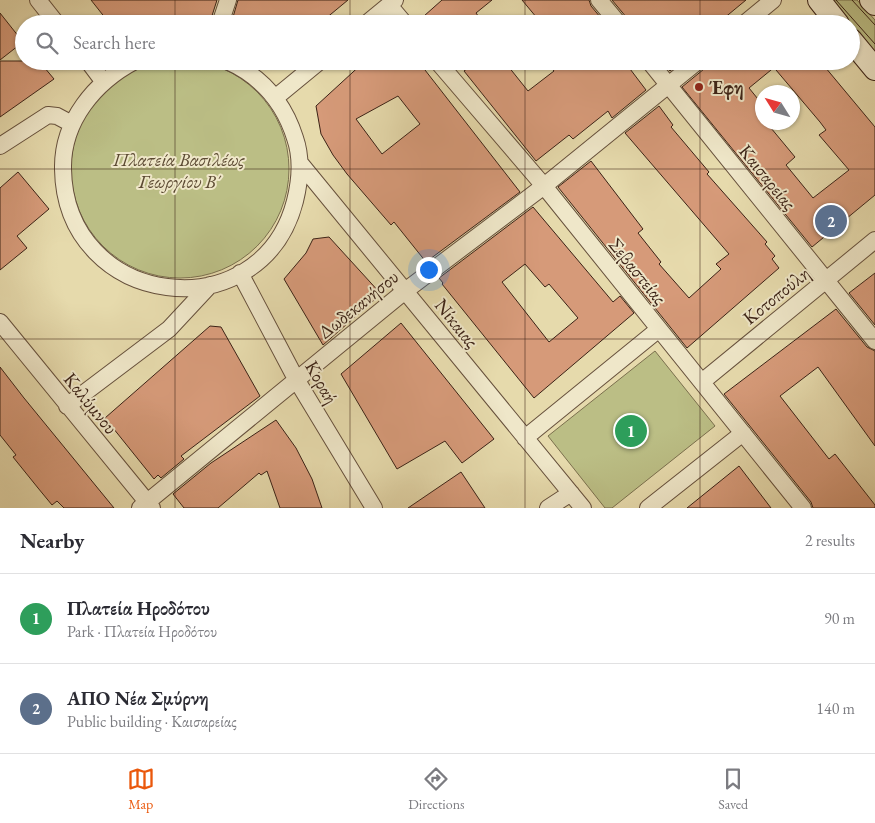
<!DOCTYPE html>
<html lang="en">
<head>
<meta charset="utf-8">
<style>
  :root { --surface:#fff; --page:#f2f2f3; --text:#2b2b33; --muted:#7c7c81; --line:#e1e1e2; --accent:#ea580c }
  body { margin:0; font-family:"EB Garamond",serif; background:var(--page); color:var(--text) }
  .compass { position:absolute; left:755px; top:85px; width:45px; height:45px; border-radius:50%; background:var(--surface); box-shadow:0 1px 4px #0004; rotate:307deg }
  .you { position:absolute; left:428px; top:269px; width:18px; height:18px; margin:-12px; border:4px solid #fff; border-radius:50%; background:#1a73e8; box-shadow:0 0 0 8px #1a73e833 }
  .badge { display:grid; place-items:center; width:32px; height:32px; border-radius:50%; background:var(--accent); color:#fff; font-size:16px; font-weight:700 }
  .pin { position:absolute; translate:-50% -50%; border:2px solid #fff; box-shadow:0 1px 5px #0006 }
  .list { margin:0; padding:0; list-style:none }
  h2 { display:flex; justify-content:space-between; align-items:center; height:65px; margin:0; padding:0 20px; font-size:21px }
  h2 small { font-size:16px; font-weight:400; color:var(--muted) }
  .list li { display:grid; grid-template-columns:32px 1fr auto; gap:15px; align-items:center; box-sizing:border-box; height:90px; padding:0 20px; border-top:1px solid var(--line) }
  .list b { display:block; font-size:19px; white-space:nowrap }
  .list p { margin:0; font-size:16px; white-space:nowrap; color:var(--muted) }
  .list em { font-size:16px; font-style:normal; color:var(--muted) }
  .icon { flex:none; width:28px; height:28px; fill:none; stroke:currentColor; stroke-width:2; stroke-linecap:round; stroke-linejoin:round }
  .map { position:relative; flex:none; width:875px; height:508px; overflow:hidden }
  .search { position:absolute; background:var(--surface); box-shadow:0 1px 4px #0004; left:15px; right:15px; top:15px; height:55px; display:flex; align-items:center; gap:12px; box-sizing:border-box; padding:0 18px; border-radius:28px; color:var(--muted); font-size:19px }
  .sheet { height:245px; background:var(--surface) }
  nav { display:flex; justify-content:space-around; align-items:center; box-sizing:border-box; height:70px; border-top:1px solid var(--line); background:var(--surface); font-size:14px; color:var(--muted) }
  nav a { display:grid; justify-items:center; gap:2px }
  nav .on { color:var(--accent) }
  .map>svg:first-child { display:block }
</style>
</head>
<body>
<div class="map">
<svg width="875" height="508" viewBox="0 0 875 508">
  <rect width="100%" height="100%" fill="#e6daac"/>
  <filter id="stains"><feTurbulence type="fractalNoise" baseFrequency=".004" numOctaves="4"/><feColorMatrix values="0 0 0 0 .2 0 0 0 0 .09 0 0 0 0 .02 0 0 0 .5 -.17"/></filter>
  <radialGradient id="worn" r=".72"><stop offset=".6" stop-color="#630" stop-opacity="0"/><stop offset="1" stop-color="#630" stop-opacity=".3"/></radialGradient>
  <!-- green -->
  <path fill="#bbbe85" stroke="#7b704e" d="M 822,0 L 857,0 L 875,20 L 875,65 L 851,36 L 851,24 L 841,24 Z
    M71 169a109 109 0 1 1 218 0a109 109 0 1 1-218 0Z
    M 655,351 L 715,426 L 612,508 L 605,508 L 548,436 Z"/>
  <!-- building -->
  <path fill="#d69a79" stroke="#3b2216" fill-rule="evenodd" d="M 91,0 L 217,0 L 210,22 L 175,19 L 151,24 L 110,24 Z
    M 238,0 L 348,0 L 319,24 L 231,24 Z
    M 442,0 L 492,0 L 476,13 L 484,24 L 415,24 Z
    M 522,0 L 589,0 L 591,6 L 606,24 L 542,24 Z
    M 612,0 L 746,0 L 717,24 L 629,24 L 627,18 Z
    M 0,13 L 23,42 L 0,60 Z
    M 0,61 L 39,61 L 54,79 L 0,117 Z
    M 365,61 L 418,61 L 520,192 L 426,262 L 394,222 L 391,225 L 347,174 L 333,155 L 321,134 L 316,106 ZM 398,96 L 420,124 L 382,154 L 356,119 Z
    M 463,61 L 504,61 L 528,91 L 554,71 L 546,61 L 624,61 L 646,90 L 612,118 L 608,111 L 573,139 L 569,135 L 536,161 L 464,71 L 468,68 Z
    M 662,61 L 682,61 L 670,71 Z
    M 708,61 L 782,61 L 749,88 L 762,104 L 762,122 L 766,122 L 795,157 L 786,165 L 813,198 L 849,170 L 819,135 L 826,130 L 820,122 L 776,70 L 787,61 L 820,61 L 875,127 L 875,195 L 812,247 L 682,87 L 704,69 Z
    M 659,106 L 673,125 L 671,127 L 709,172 L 707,174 L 767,242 L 765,244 L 775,256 L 772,259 L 779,268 L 687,348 L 558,187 L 591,161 L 643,229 L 638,233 L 661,262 L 659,264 L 689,298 L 721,269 L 716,264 L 729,254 L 625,133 Z
    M 18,172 L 49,209 L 17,236 L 27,248 L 0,270 L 0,188 Z
    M 533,207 L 613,302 L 620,296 L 634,313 L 534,398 L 442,284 L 443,283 L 439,278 ZM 525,264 L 545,287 L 549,284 L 578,318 L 549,342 L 502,282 Z
    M 329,237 L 381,294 L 323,345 L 284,279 L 306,253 L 313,239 Z
    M 875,273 L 875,325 L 849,293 Z
    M 836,309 L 867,347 L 875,351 L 875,446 L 818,367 L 780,396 L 829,459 L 835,454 L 875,505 L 875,508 L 813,508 L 811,502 L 724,394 Z
    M 401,323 L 494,439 L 462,463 L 445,441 L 397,469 L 341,374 Z
    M 210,326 L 221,327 L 260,396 L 181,456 L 184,459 L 161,478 L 158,475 L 154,479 L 105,418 Z
    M 0,367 L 24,398 L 114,508 L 64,508 L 57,501 L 52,505 L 38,488 L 13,457 L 16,455 L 0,435 Z
    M 276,420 L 296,448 L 312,479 L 322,508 L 280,508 L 267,471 L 261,475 L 259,473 L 218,508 L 184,508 L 173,494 L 211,463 Z
    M 739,466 L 771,508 L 687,508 L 708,491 Z
    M 461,472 L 485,508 L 408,508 Z"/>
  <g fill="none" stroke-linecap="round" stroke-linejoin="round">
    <!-- minor casing -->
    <g stroke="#66503c" stroke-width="18">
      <path id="minor" d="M 38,0 L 57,24
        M 599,0 L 619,24
        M 389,5 L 405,24
        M 220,24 L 228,0
        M 366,24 L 395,0
        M 744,24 L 773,0
        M 88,61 L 103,81
        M 135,61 C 95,82 62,121 63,169 C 65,309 261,333 295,201 C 300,181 302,158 295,138 C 284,103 261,76 227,61
        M 437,61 L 544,186 L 803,508
        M 649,61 L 875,341
        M 275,98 L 320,61
        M 0,146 L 48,115 L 57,116 L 72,124
        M 300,163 L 583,508
        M 240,273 L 296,379 L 374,508
        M 0,322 L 152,508
        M 703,381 L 875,240
        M 67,406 L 169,329 L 210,285
        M 525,438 L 659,329
        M 140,508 L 405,291 L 544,186 L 698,61
        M 548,508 L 571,493
        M 648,508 L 743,433"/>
    </g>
    <!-- secondary casing -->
    <g stroke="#3b2216" stroke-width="24">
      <path id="secondary" d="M 819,0 L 838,24
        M 871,0 L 875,4
        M 851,40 L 875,69"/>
    </g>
    <!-- minor -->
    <use href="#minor" stroke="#efe7c9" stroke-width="16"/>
    <!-- secondary -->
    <use href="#secondary" stroke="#efe7c9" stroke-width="22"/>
    <!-- tram -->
    <path stroke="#3b2216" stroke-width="1" d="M 836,0 L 875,44
      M 852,0 L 875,25"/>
  </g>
  <!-- grid -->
  <path fill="none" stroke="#3b2216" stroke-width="1" stroke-opacity="0.55" d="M 175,0 L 175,24M 350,0 L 350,24M 525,0 L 525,24M 700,0 L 700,24M 175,61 L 175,508M 350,61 L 350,508M 525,61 L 525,508M 700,61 L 700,508M 0,169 L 875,169M 0,339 L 875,339"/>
  <!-- markers -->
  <circle fill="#8f2418" stroke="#efe7c9" stroke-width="2" cx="699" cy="87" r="5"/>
  <g text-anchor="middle" stroke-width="4" stroke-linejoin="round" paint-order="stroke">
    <!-- poi labels -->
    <g font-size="19" font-weight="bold" fill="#3b2216" stroke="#efe7c9" text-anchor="start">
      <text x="709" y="94">Έφη</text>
    </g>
    <!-- park labels -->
    <g font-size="19" font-style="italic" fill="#5b4932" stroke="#efe7c9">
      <text x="179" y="166">Πλατεία Βασιλέως<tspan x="179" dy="22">Γεωργίου Β΄</tspan></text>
    </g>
    <!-- street labels -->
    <g font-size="19" fill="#3b2216" stroke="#efe7c9">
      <text transform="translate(768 177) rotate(51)" y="7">Καισαρείας</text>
      <text transform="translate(638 271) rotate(51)" y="7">Σεβαστείας</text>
      <text transform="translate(776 295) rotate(-39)" y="7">Κοτοπούλη</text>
      <text transform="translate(358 304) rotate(-39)" y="7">Δωδεκανήσου</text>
      <text transform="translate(457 323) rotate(51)" y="7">Νίκαιας</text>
      <text transform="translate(322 382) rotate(60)" y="7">Κοραή</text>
      <text transform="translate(91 403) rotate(51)" y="7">Καλύμνου</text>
    </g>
  </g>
  <rect width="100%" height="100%" filter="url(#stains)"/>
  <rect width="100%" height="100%" fill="url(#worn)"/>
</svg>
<svg class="compass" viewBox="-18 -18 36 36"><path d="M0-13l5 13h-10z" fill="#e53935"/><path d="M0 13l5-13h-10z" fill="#7c7c81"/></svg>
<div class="you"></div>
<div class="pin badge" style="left:631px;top:431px;background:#2e9e5b">1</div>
<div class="pin badge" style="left:831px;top:221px;background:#5c6f8a">2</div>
<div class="search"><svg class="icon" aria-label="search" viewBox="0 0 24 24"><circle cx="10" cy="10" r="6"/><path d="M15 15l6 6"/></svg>Search here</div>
</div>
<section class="sheet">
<h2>Nearby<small>2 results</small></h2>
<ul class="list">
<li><span class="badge" style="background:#2e9e5b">1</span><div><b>Πλατεία Ηροδότου</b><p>Park · Πλατεία Ηροδότου</p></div><em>90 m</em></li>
<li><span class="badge" style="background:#5c6f8a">2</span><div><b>ΑΠΟ Νέα Σμύρνη</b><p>Public building · Καισαρείας</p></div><em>140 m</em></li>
</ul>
</section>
<nav>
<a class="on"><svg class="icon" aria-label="map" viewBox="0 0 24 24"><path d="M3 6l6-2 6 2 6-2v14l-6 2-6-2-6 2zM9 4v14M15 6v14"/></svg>Map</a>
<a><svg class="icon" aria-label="directions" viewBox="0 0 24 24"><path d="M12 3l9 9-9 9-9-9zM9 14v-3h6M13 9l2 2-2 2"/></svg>Directions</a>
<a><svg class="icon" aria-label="saved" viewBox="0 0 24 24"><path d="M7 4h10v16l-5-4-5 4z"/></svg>Saved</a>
</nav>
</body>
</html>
